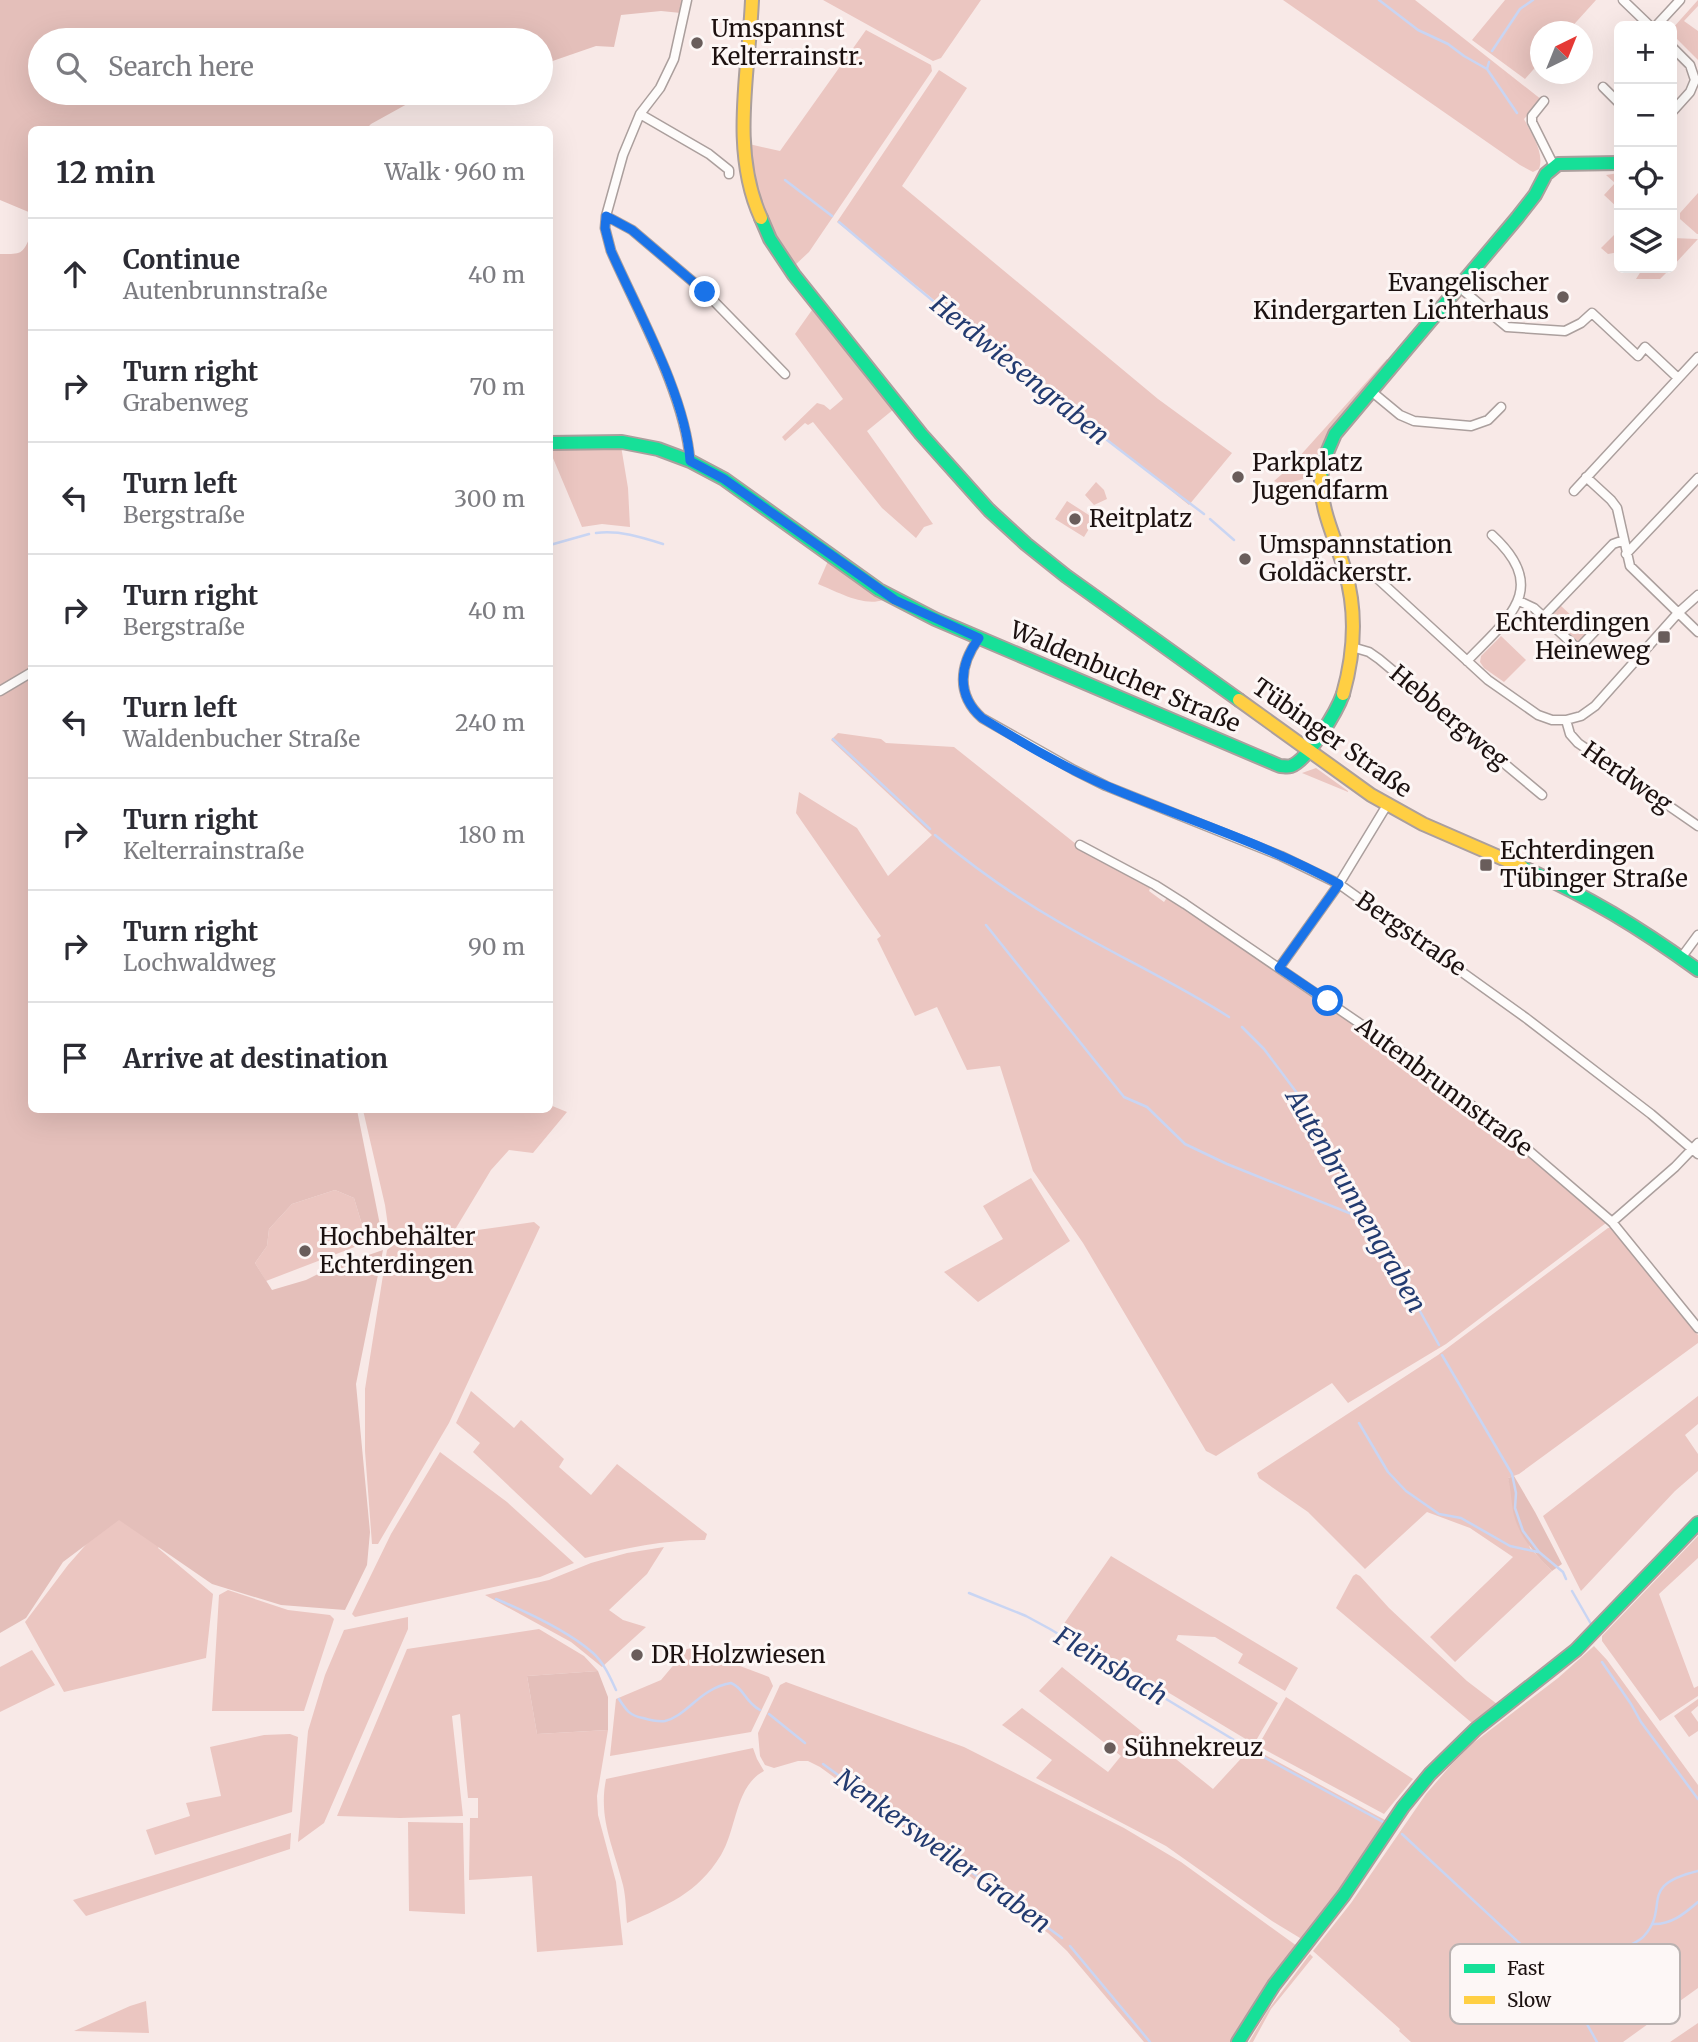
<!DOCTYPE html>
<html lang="en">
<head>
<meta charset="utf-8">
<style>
  :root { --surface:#fff; --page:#f7f7f7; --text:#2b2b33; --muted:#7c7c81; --line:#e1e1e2 }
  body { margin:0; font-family:Merriweather,serif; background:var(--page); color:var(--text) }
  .controls { position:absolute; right:21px; top:21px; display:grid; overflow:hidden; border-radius:10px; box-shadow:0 7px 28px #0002 }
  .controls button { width:63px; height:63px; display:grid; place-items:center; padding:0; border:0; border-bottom:2px solid var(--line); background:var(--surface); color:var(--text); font:35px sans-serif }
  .compass { position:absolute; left:1530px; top:21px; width:63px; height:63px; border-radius:50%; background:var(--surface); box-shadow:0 7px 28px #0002; rotate:43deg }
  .stop { position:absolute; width:21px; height:21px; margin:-16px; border:5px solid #1a73e8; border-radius:50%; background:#fff }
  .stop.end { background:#1a73e8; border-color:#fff; box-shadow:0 2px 7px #0008 }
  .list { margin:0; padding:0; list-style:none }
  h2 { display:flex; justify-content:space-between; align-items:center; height:91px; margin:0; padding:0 28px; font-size:30px }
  h2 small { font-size:23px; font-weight:400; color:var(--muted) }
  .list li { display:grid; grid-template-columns:46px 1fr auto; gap:21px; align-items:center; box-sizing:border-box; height:112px; padding:0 28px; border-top:2px solid var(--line) }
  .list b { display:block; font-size:26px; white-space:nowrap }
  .list p { margin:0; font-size:23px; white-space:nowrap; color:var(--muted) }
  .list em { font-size:23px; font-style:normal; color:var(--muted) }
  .icon { flex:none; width:38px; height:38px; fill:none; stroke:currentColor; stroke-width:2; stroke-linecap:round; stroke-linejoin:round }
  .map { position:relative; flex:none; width:1698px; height:2042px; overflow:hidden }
  .search { position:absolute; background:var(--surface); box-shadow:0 7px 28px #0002; left:28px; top:28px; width:525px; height:77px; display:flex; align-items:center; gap:18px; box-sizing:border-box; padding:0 24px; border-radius:38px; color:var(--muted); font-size:26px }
  .panel { position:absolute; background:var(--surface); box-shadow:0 7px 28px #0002; left:28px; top:126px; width:525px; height:987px; border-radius:10px }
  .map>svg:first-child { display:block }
</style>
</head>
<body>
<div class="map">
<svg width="1698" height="2042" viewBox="0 0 1698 2042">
  <rect width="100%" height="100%" fill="#f8e9e7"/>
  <!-- green -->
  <path fill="#ebc6c1" d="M 823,0 L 981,0 L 941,58 L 933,61 Z
    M 1283,0 L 1415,0 L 1542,100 L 1524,119 C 1531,133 1545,153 1539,169 L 1533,172 L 1520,165 Z
    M 1505,0 L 1596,0 L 1568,31 L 1540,32 L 1540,62 L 1525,79 L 1472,40 Z
    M 1698,0 L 1698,6 L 1684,21 L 1698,31 L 1698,60 L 1672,34 L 1672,29 Z
    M 866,30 L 931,65 L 932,71 L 809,252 L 794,266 L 765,218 L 752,179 L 749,144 L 780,151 Z
    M 939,70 L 967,88 L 902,186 L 1158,399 L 1232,453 L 1189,505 L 837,222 Z
    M 1619,173 L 1619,209 L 1604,195 L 1615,183 L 1606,175 Z
    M 1698,193 L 1698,234 L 1697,234 L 1680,219 L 1680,213 Z
    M 1619,230 L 1619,252 L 1608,254 L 1601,248 Z
    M 1672,238 L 1698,239 L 1672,267 Z
    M 1643,268 L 1671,268 L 1660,279 L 1636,279 Z
    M 812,310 L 894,409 L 867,431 L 933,524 L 924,527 L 916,538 L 882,508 L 813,422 L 808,425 L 805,423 L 785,441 L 782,437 L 817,403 L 824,405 L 830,410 L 843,399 L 795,334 Z
    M 1387,359 L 1389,361 L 1330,432 L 1317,475 L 1282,485 L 1274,481 L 1289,468 Z
    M 550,445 L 621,446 L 628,488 L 630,527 L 602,524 L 582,527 L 550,451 Z
    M 1096,482 L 1104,490 L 1107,499 L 1094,505 L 1085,495 Z
    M 1067,501 L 1095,519 L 1084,537 L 1055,519 Z
    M 828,561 L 883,600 C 863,607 836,591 818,584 Z
    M 1560,605 L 1588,631 L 1578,642 L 1550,616 Z
    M 1501,636 L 1526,660 L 1504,682 L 1484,668 L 1480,662 L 1481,656 Z
    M 838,733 L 881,739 L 886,743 L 954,747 L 1081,848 L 1151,886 L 1149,891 L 1164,902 L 1168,896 L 1398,1053 L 1453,1094 L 1546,1169 L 1606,1223 L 1446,1344 L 1348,1403 L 1332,1383 L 1216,1456 L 1206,1451 L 1083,1243 L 1033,1171 L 1000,1066 L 967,1070 L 937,1007 L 915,1016 L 877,939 L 881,936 L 796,813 L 799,792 L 857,828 L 888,876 L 932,835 L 831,740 Z
    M 1316,768 L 1348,791 L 1348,792 L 1302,773 Z
    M 550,1105 L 567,1112 L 533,1153 L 509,1150 L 491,1170 L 456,1228 L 395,1238 L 389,1233 L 385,1205 L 363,1110 L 550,1110 Z
    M 1031,1178 L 1070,1241 L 978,1302 L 944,1272 L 1003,1239 L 983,1206 Z
    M 335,1190 L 354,1198 L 366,1238 L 365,1243 L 266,1281 L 255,1263 L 267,1246 L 269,1229 L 292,1204 Z
    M 534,1222 L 540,1227 L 449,1423 L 378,1544 L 372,1544 L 365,1451 L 365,1389 L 387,1250 L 393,1245 L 456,1233 Z
    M 1608,1228 L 1612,1228 L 1698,1335 L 1698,1343 L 1519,1474 L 1508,1478 L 1530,1548 L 1552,1571 L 1455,1662 L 1430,1637 L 1513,1557 L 1470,1528 L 1427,1512 L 1365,1569 L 1308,1512 L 1259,1478 L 1257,1473 L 1438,1355 Z
    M 471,1391 L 514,1428 L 521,1420 L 564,1459 L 559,1467 L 591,1495 L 617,1464 L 707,1534 L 705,1540 C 663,1540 626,1548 585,1558 L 473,1452 L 480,1443 L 456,1423 Z
    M 1698,1396 L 1698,1424 L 1685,1435 L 1698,1454 L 1698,1471 L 1675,1491 L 1581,1591 L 1543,1516 Z
    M 440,1452 L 507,1502 L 574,1563 L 540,1577 L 355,1617 L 352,1614 L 391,1534 Z
    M 120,1506 L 162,1543 L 158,1548 L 213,1594 L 206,1658 L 64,1692 L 25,1622 L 68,1565 Z
    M 1698,1536 L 1698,1558 L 1659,1594 L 1694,1688 L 1698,1686 L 1698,1696 L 1660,1721 L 1602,1641 L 1602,1636 Z
    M 664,1547 L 647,1574 L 609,1610 L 623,1620 L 646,1627 L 602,1667 L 571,1642 L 485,1595 L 549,1580 L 591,1563 L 627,1553 Z
    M 1111,1556 L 1298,1668 L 1285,1691 L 1238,1663 L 1243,1654 L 1215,1637 L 1178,1635 L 1176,1640 L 1278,1703 L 1254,1744 L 1061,1628 Z
    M 1356,1574 L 1360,1576 L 1389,1608 L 1467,1681 L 1497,1704 L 1472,1723 L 1336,1608 L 1353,1576 Z
    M 228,1590 L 288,1610 L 330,1615 L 334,1619 L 304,1711 L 212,1711 L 219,1595 Z
    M 408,1617 L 408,1629 L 324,1823 L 298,1842 L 308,1731 L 325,1675 L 344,1630 Z
    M 539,1629 L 584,1656 L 598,1671 L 527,1676 L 537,1734 L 608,1730 L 597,1796 L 598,1815 L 616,1882 L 623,1945 L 537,1952 L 532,1876 L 469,1880 L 470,1818 L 478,1818 L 478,1798 L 468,1798 L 460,1714 L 452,1716 L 463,1816 L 400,1818 L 337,1816 L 407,1649 Z
    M 1594,1646 L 1607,1660 L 1698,1785 L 1698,1988 L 1623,2042 L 1411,2042 L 1399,2031 L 1400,2029 L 1313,1951 L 1351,1903 L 1426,1794 L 1451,1765 L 1472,1744 L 1558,1678 Z
    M 692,1648 L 769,1677 L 773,1686 L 751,1732 L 610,1756 L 616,1699 L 661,1680 L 687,1649 Z
    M 32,1650 L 55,1685 L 0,1712 L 0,1667 Z
    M 1062,1667 L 1213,1789 L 1248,1751 L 1256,1750 L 1385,1820 L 1386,1826 L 1342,1890 L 1305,1938 L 1300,1938 L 1272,1921 L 1166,1846 L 1036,1778 L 1052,1760 L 1002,1725 L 1022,1708 L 1108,1772 L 1121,1756 L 1039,1691 Z
    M 786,1682 L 964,1747 L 1124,1828 L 1181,1862 L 1297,1946 L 1234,2042 L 1144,2042 L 1067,1951 L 1048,1933 L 820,1767 L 808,1761 L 798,1761 L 774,1768 L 765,1765 L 760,1756 L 758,1733 L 780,1685 Z
    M 1286,1697 L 1413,1779 L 1384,1814 L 1258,1746 Z
    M 1698,1699 L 1698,1706 L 1691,1712 L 1698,1722 L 1698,1731 L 1689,1737 L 1674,1716 Z
    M 290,1734 L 298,1737 L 292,1812 L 155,1855 L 146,1830 L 190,1816 L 186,1803 L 221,1796 L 210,1747 L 264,1735 Z
    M 753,1748 L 757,1759 L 764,1771 C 735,1786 737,1829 721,1855 C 697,1894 667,1905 627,1923 C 626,1911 626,1898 623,1885 C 614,1848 598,1819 606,1779 Z
    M 408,1822 L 463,1823 L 465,1914 L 409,1911 Z
    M 291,1833 L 290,1849 L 86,1916 L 73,1900 Z
    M 1310,1954 L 1313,1957 L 1271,2009 L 1253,2042 L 1249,2042 L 1268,2010 Z
    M 146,2001 L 149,2033 L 74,2031 L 130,2006 Z
    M 1698,2023 L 1698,2042 L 1670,2042 Z"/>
  <!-- forest -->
  <path fill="#e4bfba" d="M 0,0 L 684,0 L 681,13 L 661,11 L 621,15 L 614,47 L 596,46 L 541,65 L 541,40 L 40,40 L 40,93 L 427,93 L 371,124 L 366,129 L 32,130 L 31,213 L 0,200 Z
    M 31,235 L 32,1110 L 357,1110 L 381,1230 L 366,1238 L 354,1198 L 335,1190 L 292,1204 L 269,1229 L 267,1246 L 255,1263 L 272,1290 L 306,1280 L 328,1269 L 383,1250 L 356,1384 L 370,1532 L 367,1565 L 345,1610 L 281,1605 L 212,1584 L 119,1520 L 63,1562 L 26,1618 L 0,1633 L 0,254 C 22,254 22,255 31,235 Z
    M 1514,1476 L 1535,1512 L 1562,1564 L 1552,1571 C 1535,1554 1518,1536 1513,1511 C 1511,1500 1511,1489 1508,1478 Z
    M 598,1671 L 608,1697 L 608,1730 L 537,1734 L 527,1676 Z"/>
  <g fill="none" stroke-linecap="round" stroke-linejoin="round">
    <!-- stream -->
    <path stroke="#c9d5f3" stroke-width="2.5" d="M 1379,0 L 1418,30 L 1448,44 L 1464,56 L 1487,69
      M 1492,51 L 1520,9 L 1533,0
      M 1489,62 L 1487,69 L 1517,113
      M 785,180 L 832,216
      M 839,222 C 957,323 1079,420 1204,514
      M 1210,519 L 1234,540
      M 596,533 C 619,530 641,537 663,544
      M 550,545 L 589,534
      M 833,739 L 930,829
      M 935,835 C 973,867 1016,897 1059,922 C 1115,955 1174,982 1229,1017
      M 986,925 L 1124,1097 L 1147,1107 L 1185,1144 L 1227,1164 L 1369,1221
      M 1242,1027 L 1264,1049 L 1297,1093 L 1439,1345
      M 1442,1355 L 1512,1474 L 1516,1493 L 1515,1508 L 1523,1531 L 1539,1552 L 1563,1572 L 1566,1579
      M 1359,1423 L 1388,1472 L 1406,1491 L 1439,1514 L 1461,1518 L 1510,1546 L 1538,1552
      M 1572,1591 L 1591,1624
      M 969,1593 L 1026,1616 L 1050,1629 L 1249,1749
      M 496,1599 C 527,1612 567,1630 593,1653 C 604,1663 610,1677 616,1690
      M 1602,1662 L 1631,1704 L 1641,1722 L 1698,1799
      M 619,1699 C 626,1710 630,1716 643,1718 C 650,1720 659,1722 665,1721 C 687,1716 700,1688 731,1683 C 745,1689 744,1701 760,1710
      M 769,1714 L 805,1743
      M 1256,1753 L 1383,1822
      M 823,1764 L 1062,1938
      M 1402,1834 L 1556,1977 L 1578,2008 L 1597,2042
      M 1652,1924 C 1671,1925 1684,1914 1698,1902
      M 1070,1946 L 1150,2042
      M 1578,2008 C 1575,1965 1592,1965 1626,1947 C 1632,1944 1640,1941 1644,1936 C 1671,1906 1636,1886 1698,1871"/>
    <!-- street casing -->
    <g stroke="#ab9f9d" stroke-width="11">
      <path id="street" d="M 687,0 L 674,59 L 660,88 L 640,114 L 623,155 L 606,216 L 605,228 L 611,251 C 638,312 685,395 690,461
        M 1623,0 L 1650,26
        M 1656,26 L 1680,0
        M 1672,47 L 1690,65 L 1695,80 L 1690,92 L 1672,112
        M 1603,87 L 1619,103
        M 1544,101 L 1532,116 L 1532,122 L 1554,166
        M 640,114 L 709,154 L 729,170 L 729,174
        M 606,216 L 632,230 L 705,292 L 785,374
        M 1459,287 L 1507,327 L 1565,331 L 1581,323 L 1592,313 L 1638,356 L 1645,347 L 1678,378
        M 1371,391 L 1400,415 L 1414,421 L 1471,426 L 1488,420 L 1501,407
        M 1586,477 L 1611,500 L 1617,508 L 1630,566 L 1698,632
        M 1574,491 L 1698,357
        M 1626,554 L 1698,478
        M 1346,576 L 1361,574 L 1378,579 L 1488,680 L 1538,715 L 1552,720 L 1566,720 L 1581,716 L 1595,706 L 1678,613 L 1698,595
        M 1519,601 L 1534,608 L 1578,649 L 1595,631
        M 1543,617 L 1613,544 L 1624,540
        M 979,638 C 959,665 956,695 982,718 L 1074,770 L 1106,786 L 1281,856 L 1339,884 L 1526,1018 L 1651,1114 L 1698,1154
        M 1352,647 L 1369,652 L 1379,659 L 1542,795
        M 1467,661 C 1508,618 1551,589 1492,535
        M 0,691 L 32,672
        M 1566,720 L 1570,734 L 1578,743 L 1698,826
        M 1080,845 L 1155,885 L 1185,904 L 1403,1053 L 1513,1137 L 1612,1222 L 1698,1328
        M 1681,958 L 1698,935
        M 1279,968 L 1339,884 L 1387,805
        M 1612,1222 L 1675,1167 L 1698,1143"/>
    </g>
    <!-- fast casing -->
    <g stroke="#ab9f9d" stroke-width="16">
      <path id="fast" d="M 761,218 L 770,239 L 794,275 L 921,434 L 989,510 L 1026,544 L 1066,576 L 1239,700
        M 550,443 L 622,442 L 658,449 L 690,461 L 724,479 L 879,590 L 935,619 L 1280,766 C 1284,766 1287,767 1291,766 C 1308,760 1337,711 1343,694
        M 1321,477 L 1326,455 L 1335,434 L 1517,218 L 1535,195 L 1546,174 L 1558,164 L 1619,163
        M 1522,867 C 1588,896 1640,928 1698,970
        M 1238,2042 L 1274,1985 L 1344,1895 L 1403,1807 L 1430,1774 L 1476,1729 L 1576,1650 L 1698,1523"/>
    </g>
    <!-- slow casing -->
    <g stroke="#ab9f9d" stroke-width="16">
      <path id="slow" d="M 752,0 C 749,71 730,150 761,218
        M 1321,477 C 1320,511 1336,539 1345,571 C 1357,611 1354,655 1343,694
        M 1239,700 L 1371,795 L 1423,824 L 1522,867"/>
    </g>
    <!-- street -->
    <use href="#street" stroke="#fefcfb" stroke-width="8"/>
    <!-- fast -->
    <use href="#fast" stroke="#16e098" stroke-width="12"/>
    <!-- slow -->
    <use href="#slow" stroke="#ffcf43" stroke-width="12"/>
  </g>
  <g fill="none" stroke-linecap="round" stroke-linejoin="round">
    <!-- route -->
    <path stroke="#1a73e8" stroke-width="9" d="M 705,292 L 632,230 L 606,216 L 605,228 L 611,251 C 638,312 686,396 690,461 L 724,479 L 895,600 L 979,638 C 959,665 956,695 982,718 C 1023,743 1065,768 1109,787 C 1185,819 1266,844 1339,884 L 1279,968 L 1328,1001"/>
  </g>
  <!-- markers -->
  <g fill="#695d5b" stroke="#fdf7f6" stroke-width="2.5">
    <circle cx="697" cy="43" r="7"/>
    <circle cx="1563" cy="297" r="7"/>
    <circle cx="1238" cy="477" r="7"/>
    <circle cx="1075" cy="519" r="7"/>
    <circle cx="1245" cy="559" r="7"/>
    <rect x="1657" y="630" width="14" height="14" rx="3.5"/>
    <rect x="1479" y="858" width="14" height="14" rx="3.5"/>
    <circle cx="305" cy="1251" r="7"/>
    <circle cx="637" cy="1655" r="7"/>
    <circle cx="1110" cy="1748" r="7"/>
  </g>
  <g text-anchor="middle" stroke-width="6" stroke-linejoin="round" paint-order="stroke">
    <!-- poi labels -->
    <g font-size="24" fill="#1c1110" stroke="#fdf7f6" text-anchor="start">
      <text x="711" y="37">Umspannst<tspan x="711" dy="28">Kelterrainstr.</tspan></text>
      <text x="1549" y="291" text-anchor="end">Evangelischer<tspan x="1549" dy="28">Kindergarten Lichterhaus</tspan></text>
      <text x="1252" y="471">Parkplatz<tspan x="1252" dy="28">Jugendfarm</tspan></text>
      <text x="1089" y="527">Reitplatz</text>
      <text x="1259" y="553">Umspannstation<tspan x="1259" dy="28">Goldäckerstr.</tspan></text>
      <text x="1650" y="631" text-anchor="end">Echterdingen<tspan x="1650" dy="28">Heineweg</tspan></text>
      <text x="1500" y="859">Echterdingen<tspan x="1500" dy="28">Tübinger Straße</tspan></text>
      <text x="319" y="1245">Hochbehälter<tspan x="319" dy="28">Echterdingen</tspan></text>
      <text x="651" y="1663">DR Holzwiesen</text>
      <text x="1124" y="1756">Sühnekreuz</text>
    </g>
    <!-- street labels -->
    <g font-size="24" fill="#1c1110" stroke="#fdf7f6">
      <text transform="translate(1125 677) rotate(23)" y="8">Waldenbucher Straße</text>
      <text transform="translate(1449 717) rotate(40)" y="8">Hebbergweg</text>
      <text transform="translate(1332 738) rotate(35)" y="8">Tübinger Straße</text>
      <text transform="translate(1627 777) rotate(35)" y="8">Herdweg</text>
      <text transform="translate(1411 934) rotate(35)" y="8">Bergstraße</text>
      <text transform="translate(1444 1087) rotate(37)" y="8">Autenbrunnstraße</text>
    </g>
    <!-- water labels -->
    <g font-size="26" font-style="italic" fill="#233b70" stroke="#fdf7f6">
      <text transform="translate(1020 370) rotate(39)" y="9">Herdwiesengraben</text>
      <text transform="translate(1356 1201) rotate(60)" y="9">Autenbrunnengraben</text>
      <text transform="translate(1111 1666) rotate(31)" y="9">Fleinsbach</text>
      <text transform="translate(943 1851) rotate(36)" y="9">Nenkersweiler Graben</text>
    </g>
  </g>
  <!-- legend -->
  <rect x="1450" y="1944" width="230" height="80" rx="10" fill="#fdf7f6" stroke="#bab2b1" stroke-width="2"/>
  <rect x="1464" y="1964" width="31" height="9" fill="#16e098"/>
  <rect x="1464" y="1996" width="31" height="8" fill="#ffcf43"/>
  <g font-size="19" fill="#1c1110">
    <text x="1507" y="1975">Fast</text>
    <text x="1507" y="2007">Slow</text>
  </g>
</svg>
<div class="controls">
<button>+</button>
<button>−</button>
<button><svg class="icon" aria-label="locate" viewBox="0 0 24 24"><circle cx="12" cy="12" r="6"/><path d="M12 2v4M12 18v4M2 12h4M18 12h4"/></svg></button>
<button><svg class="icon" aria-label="layers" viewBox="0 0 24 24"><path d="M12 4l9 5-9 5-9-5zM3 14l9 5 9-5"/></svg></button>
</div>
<svg class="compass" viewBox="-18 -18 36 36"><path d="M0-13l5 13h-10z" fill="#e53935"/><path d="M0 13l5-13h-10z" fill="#7c7c81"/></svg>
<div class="stop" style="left:1328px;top:1001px"></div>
<div class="stop end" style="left:705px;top:292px"></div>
<div class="search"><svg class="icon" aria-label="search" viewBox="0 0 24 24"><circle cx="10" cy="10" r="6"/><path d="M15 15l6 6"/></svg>Search here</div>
<section class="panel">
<h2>12 min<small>Walk · 960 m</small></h2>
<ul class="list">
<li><svg class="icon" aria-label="ahead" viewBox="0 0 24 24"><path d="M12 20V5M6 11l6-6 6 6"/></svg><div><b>Continue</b><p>Autenbrunnstraße</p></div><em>40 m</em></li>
<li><svg class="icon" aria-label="right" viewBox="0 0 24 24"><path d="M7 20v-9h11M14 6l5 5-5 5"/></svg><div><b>Turn right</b><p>Grabenweg</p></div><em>70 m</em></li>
<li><svg class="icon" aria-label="left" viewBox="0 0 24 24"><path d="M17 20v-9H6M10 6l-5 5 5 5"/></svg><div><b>Turn left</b><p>Bergstraße</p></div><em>300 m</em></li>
<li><svg class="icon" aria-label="right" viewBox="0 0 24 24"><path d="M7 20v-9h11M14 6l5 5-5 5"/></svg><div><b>Turn right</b><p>Bergstraße</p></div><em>40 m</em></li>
<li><svg class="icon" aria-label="left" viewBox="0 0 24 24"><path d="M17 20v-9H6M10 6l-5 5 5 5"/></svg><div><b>Turn left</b><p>Waldenbucher Straße</p></div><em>240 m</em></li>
<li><svg class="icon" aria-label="right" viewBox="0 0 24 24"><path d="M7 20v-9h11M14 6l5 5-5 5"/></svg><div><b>Turn right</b><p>Kelterrainstraße</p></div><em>180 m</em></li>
<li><svg class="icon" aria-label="right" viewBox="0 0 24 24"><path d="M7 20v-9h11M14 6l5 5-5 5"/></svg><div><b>Turn right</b><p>Lochwaldweg</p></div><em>90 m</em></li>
<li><svg class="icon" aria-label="arrive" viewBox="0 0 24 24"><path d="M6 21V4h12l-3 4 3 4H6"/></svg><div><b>Arrive at destination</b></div></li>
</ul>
</section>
</div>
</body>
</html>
